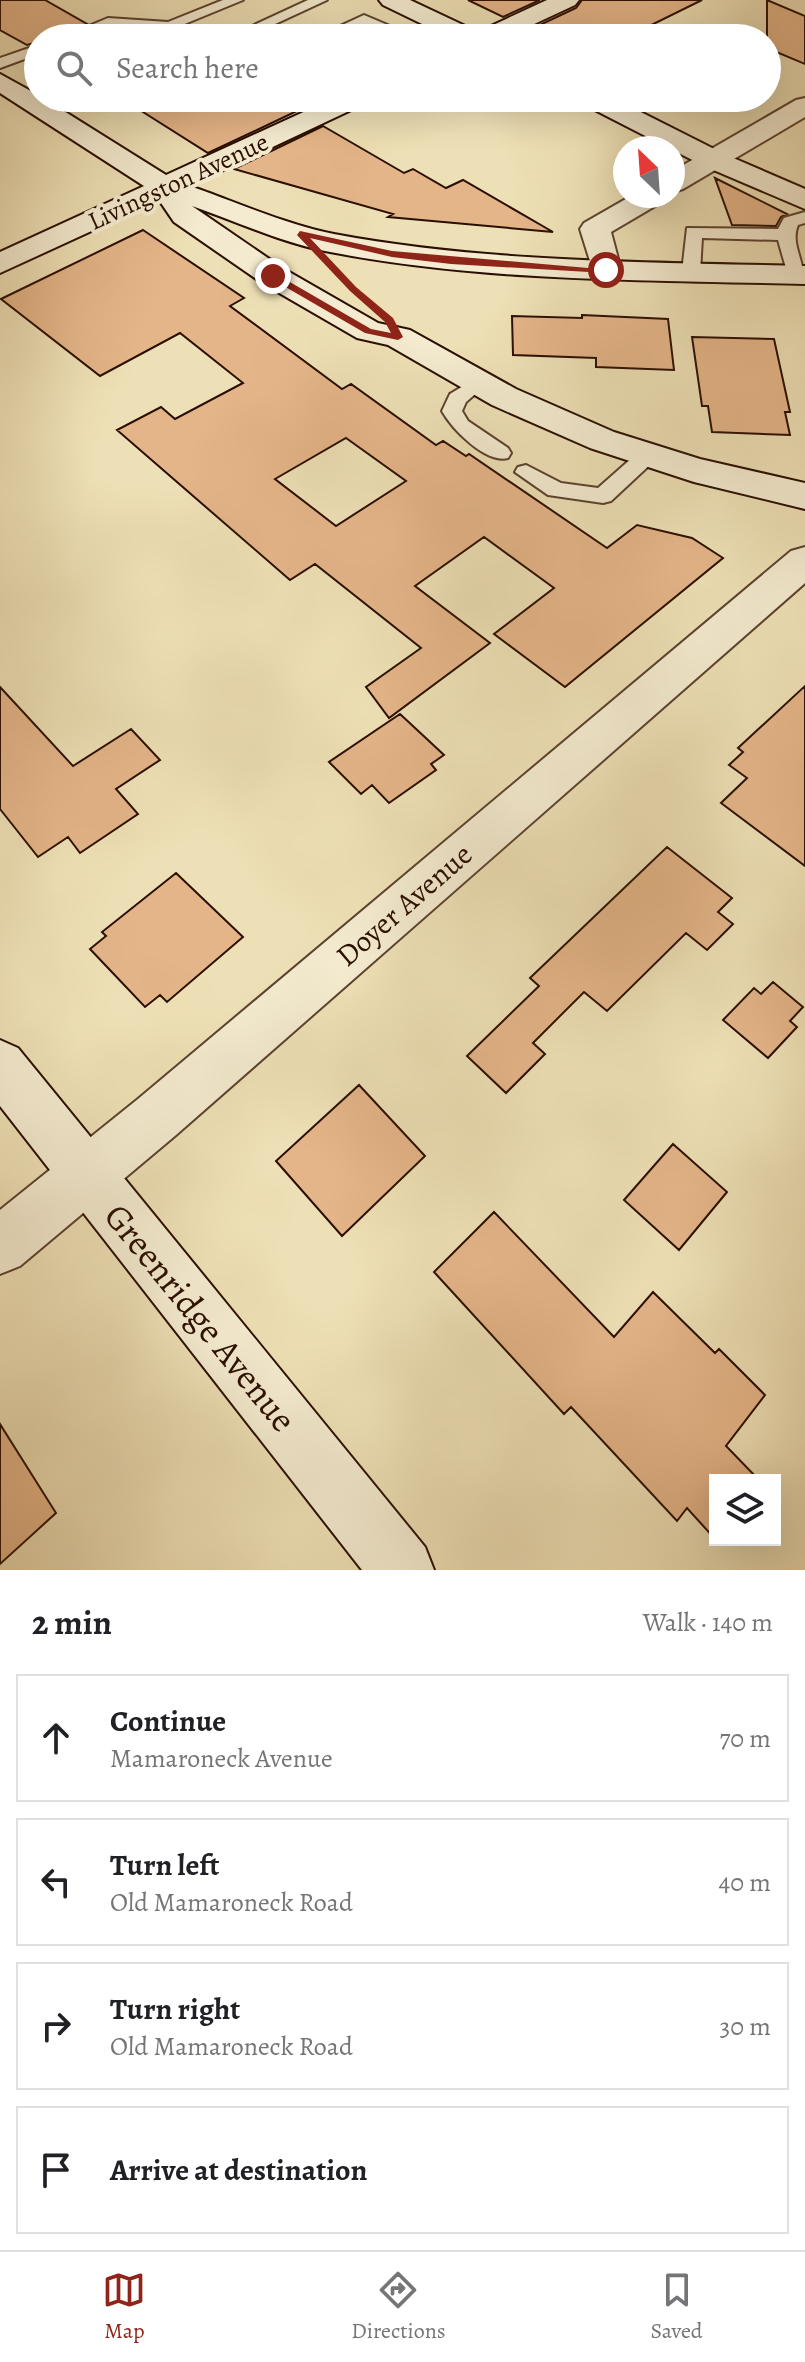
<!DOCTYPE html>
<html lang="en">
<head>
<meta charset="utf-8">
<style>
  :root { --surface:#fff; --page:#f2f2f2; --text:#202124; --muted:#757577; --line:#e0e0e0; --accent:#8f2418 }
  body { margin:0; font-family:Alegreya,serif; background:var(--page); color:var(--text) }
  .controls { position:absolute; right:24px; bottom:24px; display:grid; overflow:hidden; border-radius:0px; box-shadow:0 8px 32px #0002 }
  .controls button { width:72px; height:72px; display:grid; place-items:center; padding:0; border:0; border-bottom:2px solid var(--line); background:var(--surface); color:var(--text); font:40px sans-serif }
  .compass { position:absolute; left:613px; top:136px; width:72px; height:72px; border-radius:50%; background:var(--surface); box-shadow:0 8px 32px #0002; rotate:335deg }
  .stop { position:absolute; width:24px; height:24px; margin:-18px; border:6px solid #8f2418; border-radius:50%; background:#fff }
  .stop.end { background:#8f2418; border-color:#fff; box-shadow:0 2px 8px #0008 }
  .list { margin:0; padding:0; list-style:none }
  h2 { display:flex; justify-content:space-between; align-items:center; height:104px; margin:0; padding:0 32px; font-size:34px }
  h2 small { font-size:26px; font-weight:400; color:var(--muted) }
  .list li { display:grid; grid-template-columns:52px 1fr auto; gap:24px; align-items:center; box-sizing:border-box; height:128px; margin:0 16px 16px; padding:0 16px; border:2px solid var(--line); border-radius:0px }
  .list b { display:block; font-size:30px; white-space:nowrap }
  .list p { margin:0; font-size:26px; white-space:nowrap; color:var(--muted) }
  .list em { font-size:26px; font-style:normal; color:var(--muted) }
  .icon { flex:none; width:44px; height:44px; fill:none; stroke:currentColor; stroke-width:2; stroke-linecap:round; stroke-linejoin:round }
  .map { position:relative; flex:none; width:805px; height:1570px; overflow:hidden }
  .search { position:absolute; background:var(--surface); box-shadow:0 8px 32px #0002; left:24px; right:24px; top:24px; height:88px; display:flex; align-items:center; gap:20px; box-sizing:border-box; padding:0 28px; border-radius:44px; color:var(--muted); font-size:30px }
  .sheet { height:680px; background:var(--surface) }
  nav { display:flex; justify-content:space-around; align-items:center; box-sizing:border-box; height:112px; border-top:2px solid var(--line); background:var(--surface); font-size:22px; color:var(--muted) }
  nav a { display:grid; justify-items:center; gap:4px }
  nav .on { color:var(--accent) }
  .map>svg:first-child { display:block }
</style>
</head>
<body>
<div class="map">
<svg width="805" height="1570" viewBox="0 0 805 1570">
  <rect width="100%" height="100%" fill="#eee0b6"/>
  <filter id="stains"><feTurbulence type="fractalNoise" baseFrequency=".0025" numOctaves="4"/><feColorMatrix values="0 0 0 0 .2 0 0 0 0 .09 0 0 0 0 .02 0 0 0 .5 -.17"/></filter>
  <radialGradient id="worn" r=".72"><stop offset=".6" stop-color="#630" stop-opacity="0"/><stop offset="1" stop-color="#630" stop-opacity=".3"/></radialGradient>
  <!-- building -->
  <path fill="#e4b588" stroke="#2a0e00" stroke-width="2" fill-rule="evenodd" d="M 0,0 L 45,0 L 87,24 L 57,38 L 38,38 L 38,42 L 27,45 L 0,30 Z
    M 468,0 L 540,0 L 503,17 Z
    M 582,0 L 702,0 L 625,38 L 546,38 L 529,30 L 576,8 Z
    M 767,0 L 805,16 L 805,64 L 767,48 Z
    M 104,98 L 274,98 L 297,111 L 208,153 L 124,100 L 114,104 Z
    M 323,126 L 404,173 L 413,169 L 446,188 L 463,180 L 553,232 L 388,217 L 393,214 L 234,169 Z
    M 715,178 L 787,214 L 781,217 L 776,226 L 732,225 Z
    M 143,230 L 244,298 L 230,306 L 342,389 L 351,384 L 436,445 L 443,441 L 466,456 L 469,454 L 607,548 L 637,525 L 692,538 L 723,558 L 565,687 L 494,634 L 554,588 L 484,537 L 415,586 L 490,643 L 389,718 L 366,687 L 421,648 L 315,564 L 290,580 L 117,430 L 161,407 L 175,419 L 243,383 L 180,333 L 100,376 L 1,299 ZM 346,438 L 406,481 L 336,526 L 275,479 Z
    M 582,315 L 668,319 L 674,370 L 596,367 L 596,358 L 513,355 L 512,316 L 582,318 Z
    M 692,337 L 774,339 L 790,412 L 785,412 L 790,435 L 712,432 L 708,406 L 702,406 Z
    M 805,686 L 805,866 L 721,803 L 747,778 L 729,765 L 743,752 L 738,748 Z
    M 0,687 L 73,766 L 131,729 L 160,760 L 116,789 L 138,814 L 80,853 L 68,837 L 38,857 L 0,809 Z
    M 400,714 L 444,755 L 431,764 L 436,770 L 389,803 L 372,785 L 361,794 L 329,762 Z
    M 667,847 L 732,898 L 718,912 L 733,924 L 707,950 L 686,933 L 607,1011 L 584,992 L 533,1043 L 545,1054 L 506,1093 L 467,1056 L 539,986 L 530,978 Z
    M 176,873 L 243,937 L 167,1002 L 160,995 L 145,1007 L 90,949 L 106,936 L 102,932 Z
    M 773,982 L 803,1007 L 790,1021 L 797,1027 L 768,1058 L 723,1020 L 754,988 L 761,994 Z
    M 359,1085 L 425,1156 L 342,1236 L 276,1161 Z
    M 673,1144 L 727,1192 L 679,1250 L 624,1200 Z
    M 494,1212 L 614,1337 L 653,1292 L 715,1353 L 719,1349 L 765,1395 L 726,1446 L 759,1480 L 715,1480 L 715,1539 L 687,1508 L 677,1521 L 571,1407 L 564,1414 L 434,1272 Z
    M 0,1424 L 56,1513 L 0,1564 Z"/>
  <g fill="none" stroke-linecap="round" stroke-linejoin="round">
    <!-- lane casing -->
    <g stroke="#5b422e" stroke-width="4">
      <path id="lane" d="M 223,0 L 243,0 L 170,30 L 110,26 L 80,38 L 60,38 L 108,18 L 168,22 Z
        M 308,0 L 327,0 L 245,38 L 226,38 Z
        M 364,15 L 404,32 L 396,38 L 378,38 L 385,32 L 364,24 L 333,38 L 314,38 Z
        M 38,45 L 38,54 L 0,68 L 0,58 Z
        M 805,212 L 805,223 L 798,225 C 790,244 805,261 803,279 L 797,280 L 788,275 L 778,240 L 702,238 L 700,272 L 691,277 L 682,272 L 687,228 L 778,229 L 784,218 Z
        M 478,377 L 488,383 L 466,402 L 462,411 L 468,421 L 508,448 L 511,453 L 508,458 C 486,464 452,429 442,411 L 450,394 Z
        M 648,448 L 655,450 L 659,455 L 655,460 L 611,501 L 603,503 L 548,495 L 515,472 L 518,467 L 526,465 L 561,483 L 598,488 L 641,450 Z"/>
    </g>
    <!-- street casing -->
    <g stroke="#5b422e" stroke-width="4">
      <path id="street" d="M 805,98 L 805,117 L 683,189 L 673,192 L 673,171 L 796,100 Z
        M 631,196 L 666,196 L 662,202 L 611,232 L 621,270 L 617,277 L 606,279 L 595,277 L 580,229 L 584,223 Z
        M 805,547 L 805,583 L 176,1135 L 20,1266 L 0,1274 L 0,1210 L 138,1099 L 791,551 Z"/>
    </g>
    <!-- secondary casing -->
    <g stroke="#2a0e00" stroke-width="4">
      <path id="secondary" d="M 379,0 L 410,0 L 478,32 L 547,0 L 579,0 L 575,5 L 504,38 L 451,38 L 383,5 Z
        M 0,74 L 38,95 L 38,98 L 43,98 L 166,175 L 334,98 L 368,98 L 364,104 L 190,186 C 233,201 290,226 334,234 C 489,263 648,262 805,266 L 805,284 C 645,280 482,282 325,251 C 280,242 235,221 192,206 L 284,269 L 378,323 L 410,330 L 516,389 L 614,432 L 700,459 L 805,483 L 805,509 L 694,482 L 590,448 L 492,405 L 388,345 L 357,338 L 262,283 L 174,222 L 159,200 L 0,273 L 0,252 L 144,186 L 0,93 Z
        M 579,98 L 613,98 L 724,154 L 805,189 L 805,209 L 704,166 L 583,104 Z
        M 0,1040 L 18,1048 L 425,1547 L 434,1570 L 362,1570 L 0,1106 Z"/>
    </g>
    <!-- lane -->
    <use href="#lane" fill="#f4ebd0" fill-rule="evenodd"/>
    <!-- street -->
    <use href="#street" fill="#f4ebd0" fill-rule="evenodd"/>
    <!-- secondary -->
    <use href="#secondary" fill="#f4ebd0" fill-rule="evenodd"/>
  </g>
  <!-- route -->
  <path fill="#8f2418" d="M 300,231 L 392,251 L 611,270 L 606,273 L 451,264 L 392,257 L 310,238 L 356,287 L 393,318 L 403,337 L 398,340 L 365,333 L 270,278 L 270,274 L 276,274 L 371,329 L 391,333 L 385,322 L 350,291 L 297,235 Z"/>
  <g text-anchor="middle" stroke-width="8" stroke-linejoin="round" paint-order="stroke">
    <!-- far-street labels -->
    <g font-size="26" fill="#2a0e00" stroke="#f4ebd0">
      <text transform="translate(178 181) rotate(-25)" y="9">Livingston Avenue</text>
    </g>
    <!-- street labels -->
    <g font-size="30" fill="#2a0e00" stroke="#f4ebd0">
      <text transform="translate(404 905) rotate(-41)" y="10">Doyer Avenue</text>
    </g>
    <!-- near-street labels -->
    <g font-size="36" fill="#2a0e00" stroke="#f4ebd0">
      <text transform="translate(201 1317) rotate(51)" y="13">Greenridge Avenue</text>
    </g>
  </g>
  <rect width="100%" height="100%" filter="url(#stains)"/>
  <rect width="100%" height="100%" fill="url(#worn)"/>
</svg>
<div class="controls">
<button><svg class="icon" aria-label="layers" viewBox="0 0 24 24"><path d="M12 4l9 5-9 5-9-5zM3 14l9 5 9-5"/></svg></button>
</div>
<svg class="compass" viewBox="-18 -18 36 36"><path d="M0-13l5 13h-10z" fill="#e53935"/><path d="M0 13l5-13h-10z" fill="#757577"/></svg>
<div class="stop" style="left:606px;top:270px"></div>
<div class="stop end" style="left:273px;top:276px"></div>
<div class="search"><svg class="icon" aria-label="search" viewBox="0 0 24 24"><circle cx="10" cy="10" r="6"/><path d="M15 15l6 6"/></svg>Search here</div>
</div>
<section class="sheet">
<h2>2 min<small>Walk · 140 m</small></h2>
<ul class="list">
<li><svg class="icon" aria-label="ahead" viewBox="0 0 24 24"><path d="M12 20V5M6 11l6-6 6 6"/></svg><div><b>Continue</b><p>Mamaroneck Avenue</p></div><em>70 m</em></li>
<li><svg class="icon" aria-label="left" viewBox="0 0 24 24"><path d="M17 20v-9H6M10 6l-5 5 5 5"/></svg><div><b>Turn left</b><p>Old Mamaroneck Road</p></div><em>40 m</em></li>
<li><svg class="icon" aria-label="right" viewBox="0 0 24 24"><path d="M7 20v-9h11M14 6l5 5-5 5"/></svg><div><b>Turn right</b><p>Old Mamaroneck Road</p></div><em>30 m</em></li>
<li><svg class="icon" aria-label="arrive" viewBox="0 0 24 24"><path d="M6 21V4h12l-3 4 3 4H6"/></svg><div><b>Arrive at destination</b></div></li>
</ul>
</section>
<nav>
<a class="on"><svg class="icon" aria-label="map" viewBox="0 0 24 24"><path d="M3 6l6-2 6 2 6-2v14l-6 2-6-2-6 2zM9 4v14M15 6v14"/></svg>Map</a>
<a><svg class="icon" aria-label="directions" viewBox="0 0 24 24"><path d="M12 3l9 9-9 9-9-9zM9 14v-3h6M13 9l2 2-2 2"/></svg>Directions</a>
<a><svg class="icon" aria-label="saved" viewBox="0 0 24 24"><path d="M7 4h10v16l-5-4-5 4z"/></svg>Saved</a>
</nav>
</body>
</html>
